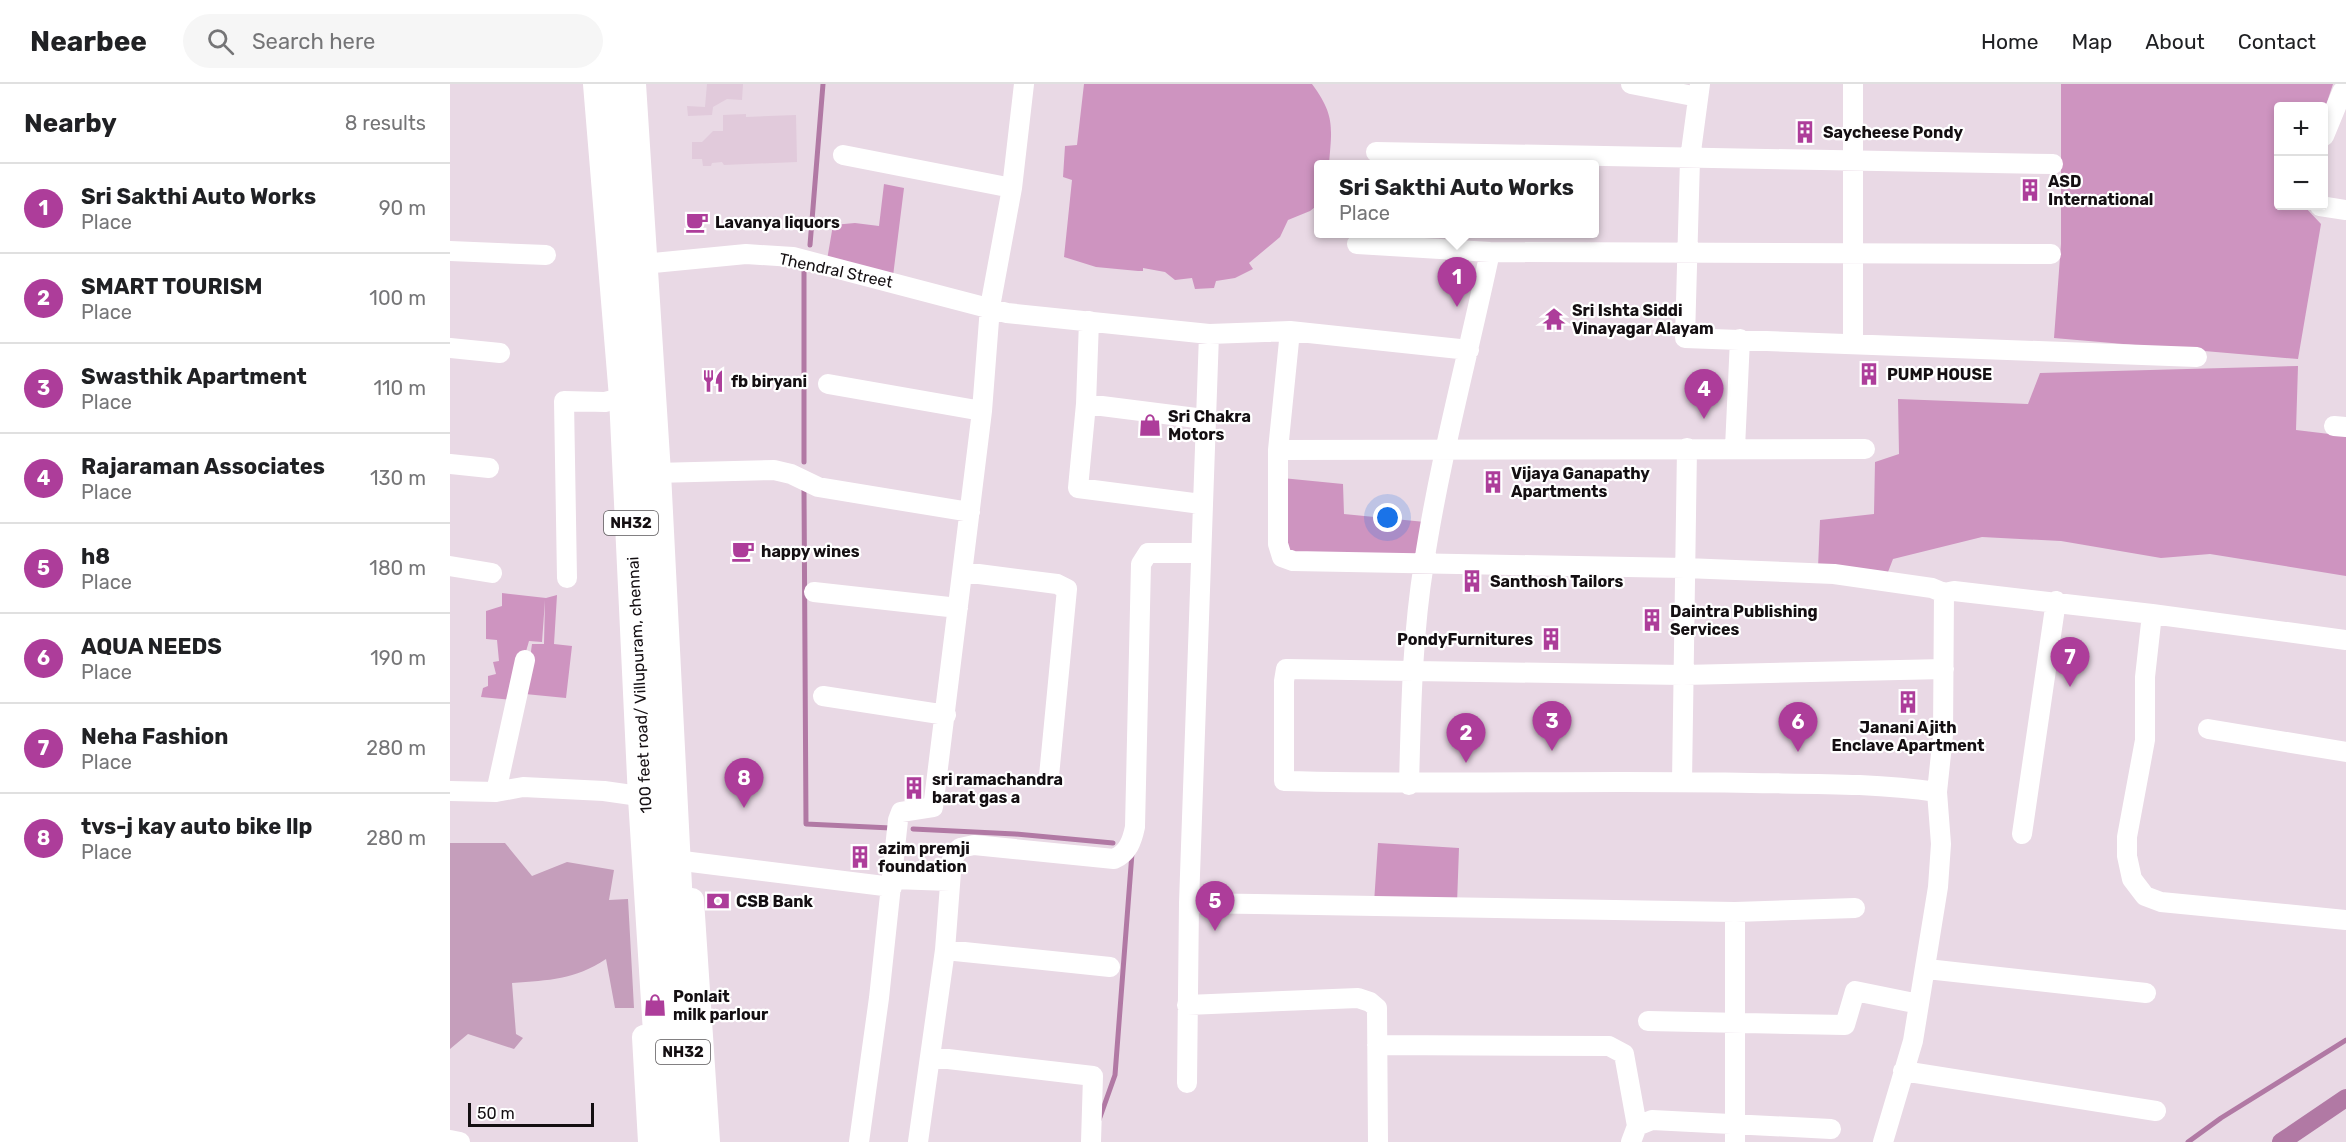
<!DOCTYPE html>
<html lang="en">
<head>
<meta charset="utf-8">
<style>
  :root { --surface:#fff; --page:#f6f6f6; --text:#202124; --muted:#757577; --line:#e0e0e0; --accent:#ad3d9a }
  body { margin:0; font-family:Rubik,sans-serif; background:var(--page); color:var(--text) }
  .controls { position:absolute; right:18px; top:18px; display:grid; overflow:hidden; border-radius:6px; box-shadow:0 3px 9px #0003 }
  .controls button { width:54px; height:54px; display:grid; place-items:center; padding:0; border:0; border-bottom:2px solid var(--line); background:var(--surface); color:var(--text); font:30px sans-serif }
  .scale { position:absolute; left:18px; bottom:15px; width:126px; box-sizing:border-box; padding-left:6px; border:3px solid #140f12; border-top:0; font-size:16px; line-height:21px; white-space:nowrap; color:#140f12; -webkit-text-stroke:4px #fff; paint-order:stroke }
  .you { position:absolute; left:938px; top:434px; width:21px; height:21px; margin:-15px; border:4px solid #fff; border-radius:50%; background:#1a73e8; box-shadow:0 0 0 9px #1a73e833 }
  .badge { display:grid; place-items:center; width:39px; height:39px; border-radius:50%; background:var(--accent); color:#fff; font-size:20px; font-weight:700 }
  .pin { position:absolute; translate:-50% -50px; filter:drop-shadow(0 2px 3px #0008) }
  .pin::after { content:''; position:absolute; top:32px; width:21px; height:18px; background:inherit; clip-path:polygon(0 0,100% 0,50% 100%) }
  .popup { position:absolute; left:864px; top:76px; width:285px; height:78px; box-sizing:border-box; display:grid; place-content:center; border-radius:6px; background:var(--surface); filter:drop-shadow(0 2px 4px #0005); font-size:20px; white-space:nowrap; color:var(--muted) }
  .popup b { font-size:22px; color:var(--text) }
  .popup::after { content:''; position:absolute; left:50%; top:100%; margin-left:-12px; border:12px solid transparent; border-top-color:var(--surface) }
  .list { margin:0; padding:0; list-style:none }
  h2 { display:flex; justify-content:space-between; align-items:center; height:78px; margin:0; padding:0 24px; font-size:26px }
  h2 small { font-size:20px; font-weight:400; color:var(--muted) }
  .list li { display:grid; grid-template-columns:39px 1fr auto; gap:18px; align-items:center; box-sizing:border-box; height:90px; padding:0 24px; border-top:2px solid var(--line) }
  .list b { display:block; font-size:22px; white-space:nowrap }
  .list p { margin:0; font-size:20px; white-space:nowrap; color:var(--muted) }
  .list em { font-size:20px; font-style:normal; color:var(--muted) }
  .icon { flex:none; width:33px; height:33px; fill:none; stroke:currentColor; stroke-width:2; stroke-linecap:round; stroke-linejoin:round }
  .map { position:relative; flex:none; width:1896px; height:1058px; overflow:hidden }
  header { display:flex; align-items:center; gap:36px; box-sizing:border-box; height:84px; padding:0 30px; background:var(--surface); border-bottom:2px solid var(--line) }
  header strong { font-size:28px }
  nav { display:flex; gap:33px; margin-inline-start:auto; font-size:21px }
  .search { width:420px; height:54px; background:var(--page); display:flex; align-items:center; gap:15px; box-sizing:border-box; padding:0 21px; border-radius:33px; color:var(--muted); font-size:22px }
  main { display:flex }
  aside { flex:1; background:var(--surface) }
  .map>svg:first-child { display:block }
</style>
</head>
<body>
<header>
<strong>Nearbee</strong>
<div class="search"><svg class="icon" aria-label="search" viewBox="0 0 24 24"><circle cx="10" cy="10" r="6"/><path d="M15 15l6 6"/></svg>Search here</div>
<nav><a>Home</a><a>Map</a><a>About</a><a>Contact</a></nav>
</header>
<main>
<aside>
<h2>Nearby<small>8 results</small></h2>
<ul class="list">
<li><span class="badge">1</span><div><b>Sri Sakthi Auto Works</b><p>Place</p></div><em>90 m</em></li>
<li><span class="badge">2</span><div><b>SMART TOURISM</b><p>Place</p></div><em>100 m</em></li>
<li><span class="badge">3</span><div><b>Swasthik Apartment</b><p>Place</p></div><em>110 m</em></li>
<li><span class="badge">4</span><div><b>Rajaraman Associates</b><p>Place</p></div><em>130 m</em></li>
<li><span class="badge">5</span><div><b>h8</b><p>Place</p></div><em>180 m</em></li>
<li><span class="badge">6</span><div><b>AQUA NEEDS</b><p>Place</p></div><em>190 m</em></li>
<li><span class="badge">7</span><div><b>Neha Fashion</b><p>Place</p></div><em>280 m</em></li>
<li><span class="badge">8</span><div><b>tvs-j kay auto bike llp</b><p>Place</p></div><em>280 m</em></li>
</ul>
</aside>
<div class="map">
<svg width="1896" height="1058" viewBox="0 0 1896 1058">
  <rect width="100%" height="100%" fill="#e9d9e5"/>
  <!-- built -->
  <path fill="#e1cadb" d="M 257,0 L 293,0 L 292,16 L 277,15 L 263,23 L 262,31 L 238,32 L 237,22 L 255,23 Z
    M 296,30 L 296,33 L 346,31 L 347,78 L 274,81 L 272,78 L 262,79 L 261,82 L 253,82 L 252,75 L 242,75 L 242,58 L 252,58 L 263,47 L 273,47 L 273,31 Z"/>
  <!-- green -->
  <path fill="#c59ebb" d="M 0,759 L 55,759 L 82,792 L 117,778 L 164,786 L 159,816 L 178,815 L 184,924 L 165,924 L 156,875 C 124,896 100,896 62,899 L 66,950 L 73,954 L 64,965 L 18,950 L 0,965 Z"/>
  <!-- forest -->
  <path fill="#ce94c0" d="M 634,0 L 862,0 C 885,31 882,43 879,80 L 869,80 L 869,120 L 860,127 L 838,136 L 830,153 L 799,179 L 803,185 L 785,194 L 766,197 L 764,204 L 745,205 L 742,194 L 725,196 L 715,188 L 693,184 L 693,187 L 688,187 L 646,183 L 614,173 L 622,96 L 613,93 L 615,62 L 627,61 Z
    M 1611,0 L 1883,0 L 1874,27 L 1874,22 L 1828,22 L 1828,122 L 1854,122 L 1871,140 L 1848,275 L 1604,254 L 1611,160 Z
    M 434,100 L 454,104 L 443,192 L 377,176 L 383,141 L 405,139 L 429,142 Z
    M 1848,282 L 1846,346 L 1896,352 L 1896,492 L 1760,470 L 1711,474 L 1611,457 L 1532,453 L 1443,475 L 1438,488 L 1368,484 L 1370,436 L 1424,430 L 1425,378 L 1449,370 L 1448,315 L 1578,320 L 1590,289 Z
    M 832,394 L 893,400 L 894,430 L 975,438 L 966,476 L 835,470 Z
    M 52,509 L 96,514 L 107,511 L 104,560 L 122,562 L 116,614 L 75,610 L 82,560 L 94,560 L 95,516 L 92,558 L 79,557 L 62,616 L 31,613 L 33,604 L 38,602 L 38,592 L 46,590 L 43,578 L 49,577 L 47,556 L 36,555 L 36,527 L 52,522 Z
    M 928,759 L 1009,764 L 1007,820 L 924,819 Z"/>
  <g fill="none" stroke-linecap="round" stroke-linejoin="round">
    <!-- stream -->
    <path stroke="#b179a4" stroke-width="5" d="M 360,161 L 373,0
      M 354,183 L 354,378
      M 354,406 L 356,740 L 441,744
      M 463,745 L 565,750 L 663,759
      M 649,1036 L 665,991 L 682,769
      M 1738,1058 L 1771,1034 L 1896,956"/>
    <!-- canal -->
    <path stroke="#b179a4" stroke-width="18" d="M 1831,1058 L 1896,1014"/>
    <!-- minor -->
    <path stroke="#fff" stroke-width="20" d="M 1181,0 L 1248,13
      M 1250,0 L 1240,75 L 1235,254 L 1747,273
      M 1874,52 L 1892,8 L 1896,8
      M 926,68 L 1603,80
      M 393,71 L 562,104
      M 1870,122 L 1896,126
      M 907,160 L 1040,168 L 1601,170
      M 0,167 L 96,171
      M 193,180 L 296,170 L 343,173 L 557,229 L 759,250 L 840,247 L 1019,266
      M 639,237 L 636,320 L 628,404 L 751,420
      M 840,247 L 828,366 L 828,460 L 832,473 L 843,477 L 1235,484 L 1384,490 L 1482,504 L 1494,509
      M 1403,261 L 1403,0
      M 0,264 L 50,269
      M 378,300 L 532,327
      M 636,320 L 754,335
      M 1884,342 L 1896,343
      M 1285,364 L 1290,255
      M 828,366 L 1415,365
      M 0,380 L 39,384
      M 205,389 L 324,386 L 341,390 L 368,403 L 520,428
      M 0,482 L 42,489
      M 513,488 L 607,500 L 617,505 L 599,692
      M 117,494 L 114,317 L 155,318 L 175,313
      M 364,508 L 508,524
      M 1702,530 L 1896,556
      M 373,612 L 496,631
      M 1758,645 L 1896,668
      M 1232,698 L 1237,364
      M 959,701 C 961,626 962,553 974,479 C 990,374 1018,272 1040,168
      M 0,707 L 46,708 L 73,703 L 154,707 L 203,714
      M 46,708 L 75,576
      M 1487,708 C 1425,699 1363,700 1301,699 C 1145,696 990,701 834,697 L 834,597 L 836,585 L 1233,591 L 1494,585
      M 1572,750 L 1606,517
      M 225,776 L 442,803
      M 443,795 L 500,797
      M 739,819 L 1285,828 L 1405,824
      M 495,866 L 660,883
      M 1477,885 L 1696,909
      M 737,921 L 908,914 L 920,918 L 927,924 L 928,1058
      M 1198,937 L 1395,941 L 1405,907 L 1469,920
      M 927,961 L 1159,962 L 1174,970 L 1187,1042
      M 481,973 L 643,992 L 641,1058
      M 1453,987 L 1706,1027
      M 737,999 L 739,819 L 759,250
      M 0,1056 L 10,1058
      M 409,1058 L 429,914 L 448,736 L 451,728 L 483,723 L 484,716 L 532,327 L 540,223 L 562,104 L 574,0
      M 468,1058 L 495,866 L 502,775 L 510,764 L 524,761 L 664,775 C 678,769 682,757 685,743 L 691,480 L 698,469 L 750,469
      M 1181,1058 L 1187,1042 L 1202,1036 L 1381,1045
      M 1285,1058 L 1285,828
      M 1433,1058 L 1463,957 L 1488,803 L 1491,760 L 1487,708 L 1493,651 L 1494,509 L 1504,507 L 1702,530 L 1695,593 L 1695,656 L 1677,753 L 1677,772 L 1682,795 L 1695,812 L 1711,818 L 1896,836"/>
    <!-- tertiary -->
    <path stroke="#fff" stroke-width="24" d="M 242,816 L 258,1058
      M 194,953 L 200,1058"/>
    <!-- trunk -->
    <path stroke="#fff" stroke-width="32" d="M 149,0 L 175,313 L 194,714 L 216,1058
      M 180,0 L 205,389 L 239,1058"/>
  </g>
  <!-- icons -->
  <defs>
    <g id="building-bare" transform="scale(1.8)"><path d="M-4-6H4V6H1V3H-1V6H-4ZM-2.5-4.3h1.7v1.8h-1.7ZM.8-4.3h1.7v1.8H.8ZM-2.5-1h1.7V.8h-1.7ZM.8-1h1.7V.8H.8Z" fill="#ad3d9a" stroke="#fff" stroke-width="2.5" paint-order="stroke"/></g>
    <g id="cafe-bare" transform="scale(1.8)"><path d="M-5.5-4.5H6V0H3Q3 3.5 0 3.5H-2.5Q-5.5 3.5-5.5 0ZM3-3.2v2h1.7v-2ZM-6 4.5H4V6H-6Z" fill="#ad3d9a" stroke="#fff" stroke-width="2.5" paint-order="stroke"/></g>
    <g id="temple-bare" transform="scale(1.8)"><path d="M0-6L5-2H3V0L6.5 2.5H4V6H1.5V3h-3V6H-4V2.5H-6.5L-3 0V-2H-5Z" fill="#ad3d9a" stroke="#fff" stroke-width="2.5" paint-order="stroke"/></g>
    <g id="restaurant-bare" transform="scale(1.8)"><path d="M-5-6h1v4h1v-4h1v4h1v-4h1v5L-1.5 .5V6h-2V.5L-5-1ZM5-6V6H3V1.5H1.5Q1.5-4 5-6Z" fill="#ad3d9a" stroke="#fff" stroke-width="2.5" paint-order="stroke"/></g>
    <g id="shop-bare" transform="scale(1.8)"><path d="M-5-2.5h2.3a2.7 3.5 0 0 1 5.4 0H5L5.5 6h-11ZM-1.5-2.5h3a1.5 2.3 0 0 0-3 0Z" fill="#ad3d9a" stroke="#fff" stroke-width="2.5" paint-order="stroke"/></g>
    <g id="bank-bare" transform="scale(1.8)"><path d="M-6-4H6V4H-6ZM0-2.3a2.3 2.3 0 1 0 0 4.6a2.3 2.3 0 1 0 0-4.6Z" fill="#ad3d9a" stroke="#fff" stroke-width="2.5" paint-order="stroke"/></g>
  </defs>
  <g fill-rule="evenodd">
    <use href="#building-bare" x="1355" y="48"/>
    <use href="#building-bare" x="1580" y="106"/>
    <use href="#cafe-bare" x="247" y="138"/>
    <use href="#temple-bare" x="1104" y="235"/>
    <use href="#building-bare" x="1419" y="290"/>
    <use href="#restaurant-bare" x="263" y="297"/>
    <use href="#shop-bare" x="700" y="341"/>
    <use href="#building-bare" x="1043" y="398"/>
    <use href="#cafe-bare" x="293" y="467"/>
    <use href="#building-bare" x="1022" y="497"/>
    <use href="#building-bare" x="1202" y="536"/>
    <use href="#building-bare" x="1101" y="555"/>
    <use href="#building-bare" x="1458" y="618"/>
    <use href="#building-bare" x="464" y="704"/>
    <use href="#building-bare" x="410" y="773"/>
    <use href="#bank-bare" x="268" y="817"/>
    <use href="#shop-bare" x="205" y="921"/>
  </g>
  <g text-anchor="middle" stroke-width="4.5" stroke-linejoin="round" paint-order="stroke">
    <!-- shield labels -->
    <g fill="#fff" stroke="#5a5759" stroke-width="1.5">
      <rect x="154" y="427" width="54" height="24" rx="4.5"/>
      <rect x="206" y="956" width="54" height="24" rx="4.5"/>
    </g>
    <g font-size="15" font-weight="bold" fill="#140f12">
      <text x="181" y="444">NH32</text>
      <text x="233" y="973">NH32</text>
    </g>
    <!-- poi labels -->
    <g font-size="16" font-weight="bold" fill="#140f12" stroke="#fff" text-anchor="start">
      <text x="1373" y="54">Saycheese Pondy</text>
      <text x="1598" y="103">ASD<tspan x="1598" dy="18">International</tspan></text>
      <text x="265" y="144">Lavanya liquors</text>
      <text x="1122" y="232">Sri Ishta Siddi<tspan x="1122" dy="18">Vinayagar Alayam</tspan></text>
      <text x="1437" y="296">PUMP HOUSE</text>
      <text x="281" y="303">fb biryani</text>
      <text x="718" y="338">Sri Chakra<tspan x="718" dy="18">Motors</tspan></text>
      <text x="1061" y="395">Vijaya Ganapathy<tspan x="1061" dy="18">Apartments</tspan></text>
      <text x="311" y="473">happy wines</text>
      <text x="1040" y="503">Santhosh Tailors</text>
      <text x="1220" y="533">Daintra Publishing<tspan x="1220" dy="18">Services</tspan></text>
      <text x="1083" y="561" text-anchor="end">PondyFurnitures</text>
      <text x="1458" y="649" text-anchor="middle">Janani Ajith<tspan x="1458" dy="18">Enclave Apartment</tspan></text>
      <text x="482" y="701">sri ramachandra<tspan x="482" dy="18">barat gas a</tspan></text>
      <text x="428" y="770">azim premji<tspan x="428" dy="18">foundation</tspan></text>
      <text x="286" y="823">CSB Bank</text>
      <text x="223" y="918">Ponlait<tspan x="223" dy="18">milk parlour</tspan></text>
    </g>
    <!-- street labels -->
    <g font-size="16" fill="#140f12" stroke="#fff">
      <text transform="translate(386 186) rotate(12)" y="6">Thendral Street</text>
      <text transform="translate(189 601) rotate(-93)" y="6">100 feet road/ Villupuram, chennai</text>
    </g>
  </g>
</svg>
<div class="controls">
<button>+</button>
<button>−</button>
</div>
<div class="scale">50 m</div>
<div class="you"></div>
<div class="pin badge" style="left:1007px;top:223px">1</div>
<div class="popup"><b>Sri Sakthi Auto Works</b>Place</div>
<div class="pin badge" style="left:1016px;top:679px">2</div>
<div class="pin badge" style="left:1102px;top:667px">3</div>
<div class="pin badge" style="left:1254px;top:335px">4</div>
<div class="pin badge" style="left:765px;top:847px">5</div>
<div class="pin badge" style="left:1348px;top:668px">6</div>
<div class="pin badge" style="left:1620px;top:603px">7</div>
<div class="pin badge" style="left:294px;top:724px">8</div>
</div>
</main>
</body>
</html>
